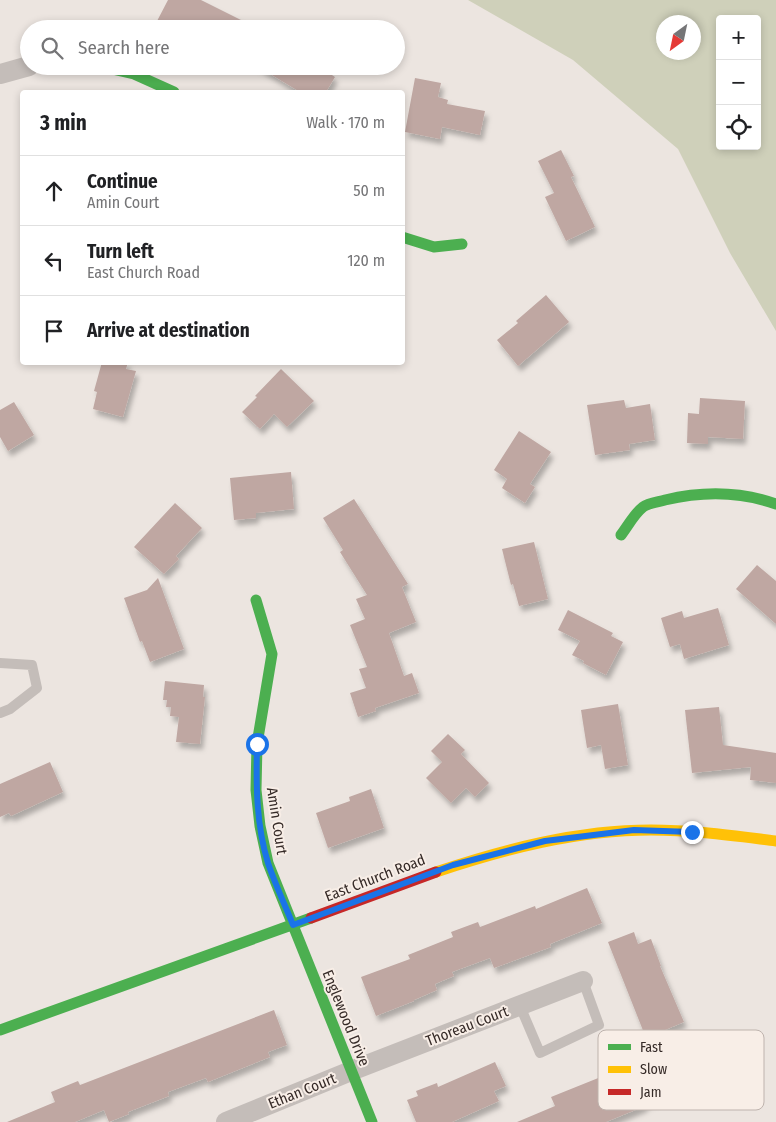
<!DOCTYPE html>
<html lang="en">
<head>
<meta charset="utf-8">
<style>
  :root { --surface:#fff; --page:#f2f2f2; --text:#202124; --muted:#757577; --line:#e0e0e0 }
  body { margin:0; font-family:"Fira Sans Condensed",sans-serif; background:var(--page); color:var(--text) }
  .controls { position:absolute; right:15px; top:15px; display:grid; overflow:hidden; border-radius:5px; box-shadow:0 2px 8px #0003 }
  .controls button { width:45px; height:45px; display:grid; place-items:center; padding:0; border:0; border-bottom:1px solid var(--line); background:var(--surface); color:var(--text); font:25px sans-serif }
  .compass { position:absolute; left:656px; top:15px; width:45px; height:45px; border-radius:50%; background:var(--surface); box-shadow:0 2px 8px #0003; rotate:213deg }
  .stop { position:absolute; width:15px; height:15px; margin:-11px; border:4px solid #1a73e8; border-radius:50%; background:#fff }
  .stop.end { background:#1a73e8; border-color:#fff; box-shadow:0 1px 5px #0008 }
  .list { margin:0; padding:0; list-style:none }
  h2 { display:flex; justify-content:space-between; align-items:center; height:65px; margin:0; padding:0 20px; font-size:21px }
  h2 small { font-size:16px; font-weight:400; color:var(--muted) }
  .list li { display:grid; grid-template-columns:32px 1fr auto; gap:15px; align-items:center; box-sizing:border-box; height:70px; padding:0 20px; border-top:1px solid var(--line) }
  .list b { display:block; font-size:19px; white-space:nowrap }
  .list p { margin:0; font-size:16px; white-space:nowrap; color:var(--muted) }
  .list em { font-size:16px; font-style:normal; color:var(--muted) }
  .icon { flex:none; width:28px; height:28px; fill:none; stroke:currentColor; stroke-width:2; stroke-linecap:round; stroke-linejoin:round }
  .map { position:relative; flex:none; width:776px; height:1122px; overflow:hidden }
  .search { position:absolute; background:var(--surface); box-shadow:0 2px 8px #0003; left:20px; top:20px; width:385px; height:55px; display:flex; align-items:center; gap:12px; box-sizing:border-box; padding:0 18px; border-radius:28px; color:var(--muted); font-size:19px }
  .panel { position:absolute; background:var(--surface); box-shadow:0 2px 8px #0003; left:20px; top:90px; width:385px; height:275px; border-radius:5px }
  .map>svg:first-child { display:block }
</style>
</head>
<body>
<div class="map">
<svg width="776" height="1122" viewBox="0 0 776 1122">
  <defs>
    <filter id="shadow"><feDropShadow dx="3" dy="5.5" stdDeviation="2.5" flood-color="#0004"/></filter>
  </defs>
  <rect width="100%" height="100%" fill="#ece5e0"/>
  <!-- green -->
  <path fill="#cfd0ba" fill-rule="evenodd" d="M 468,0 L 776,0 L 776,331 L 730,253 L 678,149 L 573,60 ZM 720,19 L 757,19 L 757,146 L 720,146 ZM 664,22 L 694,22 L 694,52 L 664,52 Z"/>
  <!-- building -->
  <path fill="#bfa7a2" filter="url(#shadow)" d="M 168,0 L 201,0 L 259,29 L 168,29 L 156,23 Z
    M 257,66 L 318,66 L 335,77 L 326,92 L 300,92 Z
    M 415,78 L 441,83 L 438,97 L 448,100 L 447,104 L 485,111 L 480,135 L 442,127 L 440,139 L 405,132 Z
    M 561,150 L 574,176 L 571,177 L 595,227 L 566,241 L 545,197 L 554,193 L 538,161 Z
    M 546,295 L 569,322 L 518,366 L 497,340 L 518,323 L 516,321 Z
    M 102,362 L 128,362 L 126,369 L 136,371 L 123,417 L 93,409 L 97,392 L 94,391 Z
    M 281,369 L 314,401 L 287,427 L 274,414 L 260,429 L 242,412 L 257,397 L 255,396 Z
    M 700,398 L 745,401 L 743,439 L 708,437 L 708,444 L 687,443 L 688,413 L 699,414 Z
    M 624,400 L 626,408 L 650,404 L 655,440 L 629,444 L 630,450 L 595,455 L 587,405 Z
    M 14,402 L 34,435 L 8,451 L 0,437 L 0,410 Z
    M 519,431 L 551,452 L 530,484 L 535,487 L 525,503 L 502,488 L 507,479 L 494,470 Z
    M 291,472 L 294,509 L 256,513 L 256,518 L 234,520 L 230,478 Z
    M 354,499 L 408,584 L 402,587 L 416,622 L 389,633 L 404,676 L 412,673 L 419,693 L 375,708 L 376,711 L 358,717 L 350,693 L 366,688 L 359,669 L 367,667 L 350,625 L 365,619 L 356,599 L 367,595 L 340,552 L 343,550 L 323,518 Z
    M 175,503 L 202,528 L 176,556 L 179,559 L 164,574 L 134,547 Z
    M 534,542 L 548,599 L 519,606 L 513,584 L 511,585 L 502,549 Z
    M 757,565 L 776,581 L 776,624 L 736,589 Z
    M 158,578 L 184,649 L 150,662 L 142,641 L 140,642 L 124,598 L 147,590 Z
    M 718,608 L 729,645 L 684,659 L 680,644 L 670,647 L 661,618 L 682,611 L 684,618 Z
    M 568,610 L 613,633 L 611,636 L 623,642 L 606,675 L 583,663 L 584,661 L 572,655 L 580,641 L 558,630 Z
    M 165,681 L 204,685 L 203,697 L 205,697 L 200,744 L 176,742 L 179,717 L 170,716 L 171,707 L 166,707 L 167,700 L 163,700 Z
    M 618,704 L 628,765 L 605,769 L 601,745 L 587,748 L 581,710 Z
    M 719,707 L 723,745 L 776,753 L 776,783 L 750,780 L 751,767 L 692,773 L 685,710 Z
    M 448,734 L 465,750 L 461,754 L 489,783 L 475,797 L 466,788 L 451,803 L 426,778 L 442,762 L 431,751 Z
    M 50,762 L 63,792 L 11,816 L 9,813 L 0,817 L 0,784 Z
    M 371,789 L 384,828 L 328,848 L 316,813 L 350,801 L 349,797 Z
    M 587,888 L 602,923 L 550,944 L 551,947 L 494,968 L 490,958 L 452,972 L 454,976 L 435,984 L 437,990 L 414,1000 L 414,1001 L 376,1016 L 361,977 L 410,959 L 408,955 L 453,937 L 451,932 L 478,922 L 480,927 L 535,906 L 536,909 Z
    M 634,932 L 638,944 L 651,939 L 661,966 L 660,966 L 684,1022 L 646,1038 L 608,942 Z
    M 274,1010 L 287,1045 L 268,1052 L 270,1057 L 208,1082 L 206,1078 L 168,1092 L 169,1096 L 128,1112 L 129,1114 L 109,1122 L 104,1110 L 75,1122 L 7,1122 L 55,1102 L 51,1092 L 78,1081 L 80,1085 Z
    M 658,1054 L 673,1093 L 644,1104 L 645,1106 L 606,1122 L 517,1122 L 555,1106 L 551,1097 Z
    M 495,1062 L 506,1086 L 494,1091 L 499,1101 L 452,1122 L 416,1122 L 407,1100 L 418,1096 L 416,1091 L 437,1083 L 438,1087 Z"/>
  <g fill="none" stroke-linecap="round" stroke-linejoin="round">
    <!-- lane -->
    <path stroke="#c4bdb9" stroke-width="10" d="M 0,663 L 32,665 L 37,688 L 10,709 L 0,713
      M 520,1006 L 540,1053 L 599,1025 L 583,981"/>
    <!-- street -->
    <path stroke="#c4bdb9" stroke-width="20" d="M 0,74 L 29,66
      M 226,1122 L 351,1071 L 583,981"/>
    <!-- fast -->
    <path stroke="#4caf50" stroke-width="11" d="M 99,66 L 134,74 L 174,92
      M 402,237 L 434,247 L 462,244
      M 621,535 C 628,526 634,514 643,507 C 648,503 658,502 665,500 C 703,491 739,491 776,504
      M 256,600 L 272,654 L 257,744 L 256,790 L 260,826 L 268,863 L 372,1122
      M 0,1030 L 311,918"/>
    <!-- slow -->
    <path stroke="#ffc107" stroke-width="11" d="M 436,872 C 505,849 577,830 651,830 C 693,830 735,836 776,841"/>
    <!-- jam -->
    <path stroke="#c62828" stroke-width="11" d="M 311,918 L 436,872"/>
  </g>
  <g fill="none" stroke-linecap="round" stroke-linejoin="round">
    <!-- route -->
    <path stroke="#1a73e8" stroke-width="6" d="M 257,744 C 256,784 256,824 268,863 C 275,884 285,905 293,925 L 453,865 L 545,841 L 634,830 L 692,832"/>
  </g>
  <g text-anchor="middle" stroke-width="4" stroke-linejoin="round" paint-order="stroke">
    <!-- street labels -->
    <g font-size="15" fill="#352a27" stroke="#f8eee7">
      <text transform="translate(277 821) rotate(81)" y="5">Amin Court</text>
      <text transform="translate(375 878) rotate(-21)" y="5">East Church Road</text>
      <text transform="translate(346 1018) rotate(68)" y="5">Englewood Drive</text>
      <text transform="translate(467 1026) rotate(-21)" y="5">Thoreau Court</text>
      <text transform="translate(302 1091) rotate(-22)" y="5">Ethan Court</text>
    </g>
  </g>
  <!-- legend -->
  <rect x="598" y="1030" width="166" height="80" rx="8" fill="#f8eee7" stroke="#beb3ad" stroke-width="1"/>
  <rect x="608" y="1044" width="23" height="6" fill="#4caf50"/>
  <rect x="608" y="1066" width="23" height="7" fill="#ffc107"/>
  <rect x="608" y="1089" width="23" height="6" fill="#c62828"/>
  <g font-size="14" fill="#352a27">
    <text x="640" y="1052">Fast</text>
    <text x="640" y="1074">Slow</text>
    <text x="640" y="1097">Jam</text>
  </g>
</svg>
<div class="controls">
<button>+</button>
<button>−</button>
<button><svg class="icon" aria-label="locate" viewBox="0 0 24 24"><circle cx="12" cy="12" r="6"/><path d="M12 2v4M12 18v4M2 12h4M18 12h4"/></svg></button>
</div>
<svg class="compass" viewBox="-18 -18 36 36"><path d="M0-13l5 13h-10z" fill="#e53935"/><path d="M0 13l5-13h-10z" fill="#757577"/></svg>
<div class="stop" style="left:257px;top:744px"></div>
<div class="stop end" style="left:692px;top:832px"></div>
<div class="search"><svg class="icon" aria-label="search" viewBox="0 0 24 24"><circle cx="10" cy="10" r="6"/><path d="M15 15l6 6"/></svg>Search here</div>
<section class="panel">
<h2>3 min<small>Walk · 170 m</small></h2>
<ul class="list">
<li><svg class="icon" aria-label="ahead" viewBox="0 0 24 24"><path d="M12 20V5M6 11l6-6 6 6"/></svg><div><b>Continue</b><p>Amin Court</p></div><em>50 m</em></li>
<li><svg class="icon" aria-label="left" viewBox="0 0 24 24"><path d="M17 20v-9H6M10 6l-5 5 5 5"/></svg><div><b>Turn left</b><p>East Church Road</p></div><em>120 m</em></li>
<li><svg class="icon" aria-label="arrive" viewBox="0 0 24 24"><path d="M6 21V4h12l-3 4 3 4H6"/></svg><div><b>Arrive at destination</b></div></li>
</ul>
</section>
</div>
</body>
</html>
